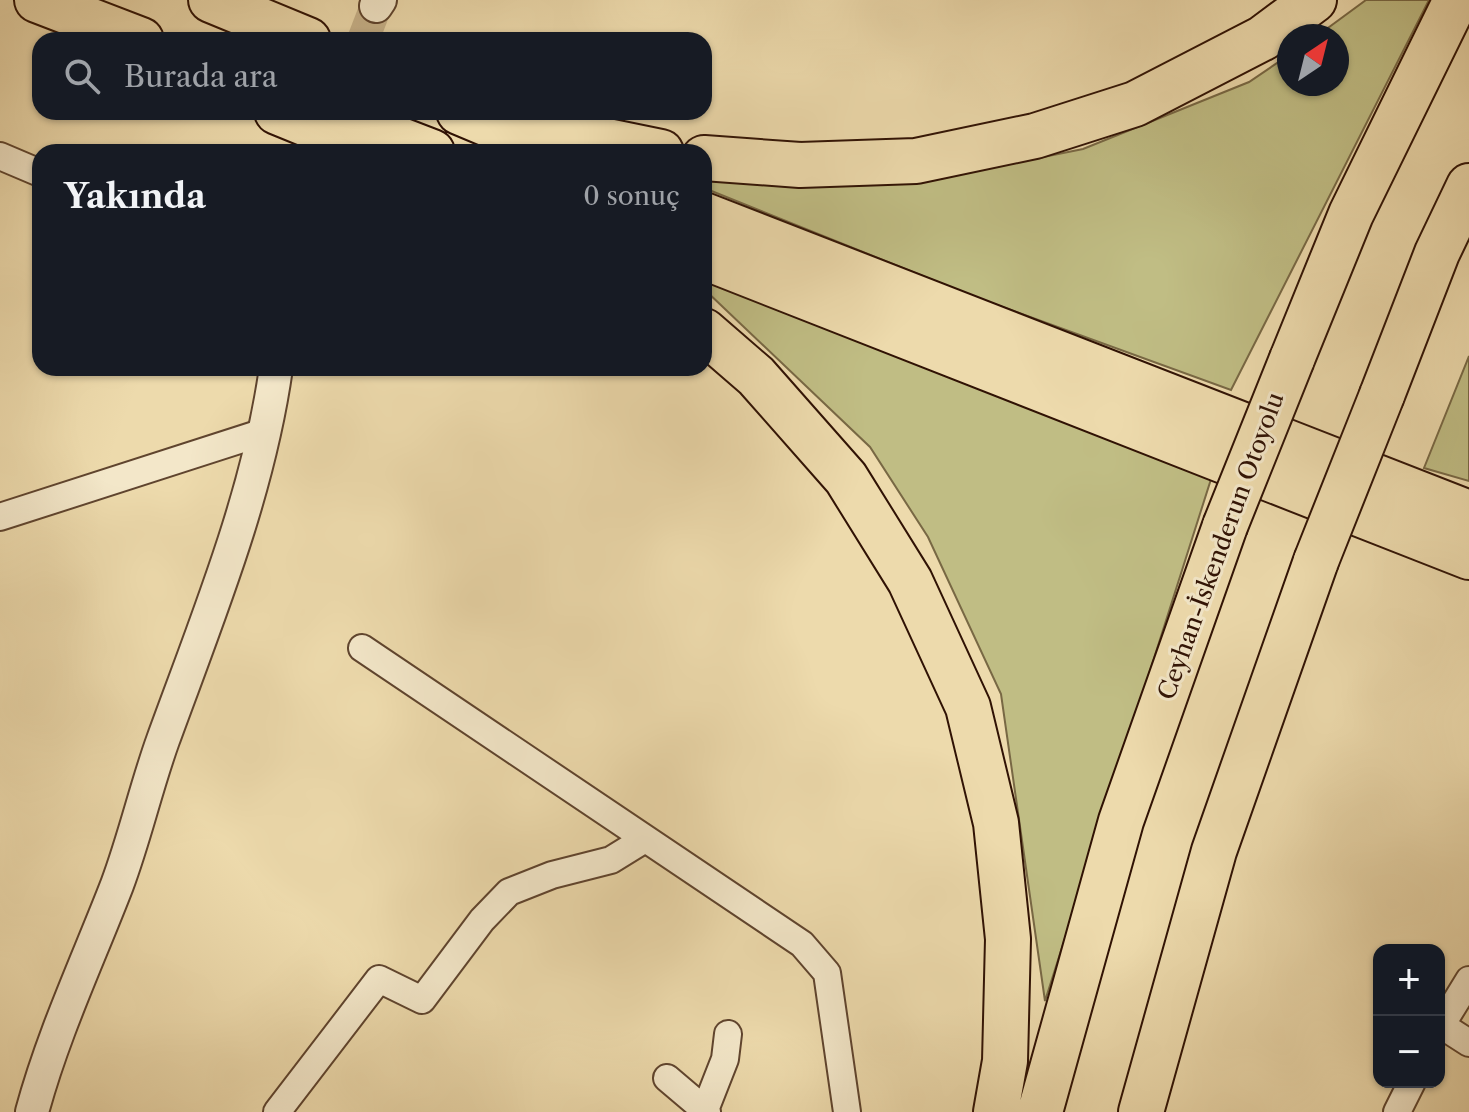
<!DOCTYPE html>
<html lang="tr">
<head>
<meta charset="utf-8">
<style>
  :root { --surface:#171b24; --page:#242831; --text:#f1f3f6; --muted:#9ea1a6; --line:#363941 }
  body { margin:0; font-family:"Libre Caslon Text",serif; background:var(--page); color:var(--text) }
  .controls { position:absolute; right:24px; bottom:24px; display:grid; overflow:hidden; border-radius:16px; box-shadow:0 2px 6px #0004 }
  .controls button { width:72px; height:72px; display:grid; place-items:center; padding:0; border:0; border-bottom:2px solid var(--line); background:var(--surface); color:var(--text); font:40px sans-serif }
  .compass { position:absolute; left:1277px; top:24px; width:72px; height:72px; border-radius:50%; background:var(--surface); box-shadow:0 2px 6px #0004; rotate:35deg }
  .list { margin:0; padding:0; list-style:none }
  h2 { display:flex; justify-content:space-between; align-items:center; height:104px; margin:0; padding:0 32px; font-size:34px }
  h2 small { font-size:26px; font-weight:400; color:var(--muted) }
  .icon { flex:none; width:44px; height:44px; fill:none; stroke:currentColor; stroke-width:2; stroke-linecap:round; stroke-linejoin:round }
  .map { position:relative; flex:none; width:1469px; height:1112px; overflow:hidden }
  .search { position:absolute; background:var(--surface); box-shadow:0 2px 6px #0004; left:32px; top:32px; width:680px; height:88px; display:flex; align-items:center; gap:20px; box-sizing:border-box; padding:0 28px; border-radius:24px; color:var(--muted); font-size:30px }
  .panel { position:absolute; background:var(--surface); box-shadow:0 2px 6px #0004; left:32px; top:144px; width:680px; height:232px; border-radius:24px }
  .map>svg:first-child { display:block }
</style>
</head>
<body>
<div class="map">
<svg width="1469" height="1112" viewBox="0 0 1469 1112">
  <rect width="100%" height="100%" fill="#eddaac"/>
  <filter id="stains"><feTurbulence type="fractalNoise" baseFrequency=".0025" numOctaves="4"/><feColorMatrix values="0 0 0 0 .2 0 0 0 0 .09 0 0 0 0 .02 0 0 0 .5 -.17"/></filter>
  <radialGradient id="worn" r=".72"><stop offset=".6" stop-color="#630" stop-opacity="0"/><stop offset="1" stop-color="#630" stop-opacity=".3"/></radialGradient>
  <!-- green -->
  <path fill="#c0bd84" stroke="#786844" stroke-width="2" d="M 1366,0 L 1429,0 L 1231,390 L 975,297 L 704,188 L 704,172 L 918,182 L 1083,149 L 1249,82 L 1289,55 L 1289,84 L 1337,84 L 1337,36 L 1317,36 Z
    M 704,272 L 1212,476 L 1045,1001 L 1001,694 L 928,537 L 870,447 L 704,289 Z
    M 1469,356 L 1469,481 L 1424,468 Z"/>
  <g fill="none" stroke-linecap="round" stroke-linejoin="round">
    <!-- tertiary-tunnel -->
    <path stroke="#c7b28a" stroke-width="32" stroke-dasharray="32 16" stroke-linecap="butt" d="M 363,40 L 376,6"/>
    <!-- minor casing -->
    <g stroke="#5f442e" stroke-width="30">
      <path id="minor" d="M 0,156 L 40,173
        M 0,517 L 264,432
        M 362,648 L 802,944 L 827,973 L 847,1112
        M 1441,1025 L 1469,1043
        M 1439,1029 L 1469,980
        M 667,1078 L 707,1112
        M 705,1110 L 725,1059 L 728,1034
        M 277,1112 L 379,979 L 422,1000 L 482,920 L 509,892 L 552,875 L 611,860 L 645,839
        M 1397,1112 L 1412,1082"/>
    </g>
    <!-- tertiary casing -->
    <g stroke="#5f442e" stroke-width="36">
      <path id="tertiary" d="M 376,6 L 380,0
        M 32,1112 C 53,1034 88,960 117,885 C 135,837 146,787 163,740 C 207,619 258,496 276,368"/>
    </g>
    <!-- motorway casing -->
    <g stroke="#301204" stroke-width="48">
      <path id="motorway" d="M 37,0 L 141,40
        M 211,0 L 308,40
        M 277,112 L 353,143
        M 328,112 L 432,152
        M 459,112 L 533,143
        M 509,112 L 583,136 L 661,152
        M 704,158 L 800,165 L 916,161 L 1035,136 L 1135,104 L 1263,38 L 1314,0
        M 704,215 L 1469,513
        M 704,257 L 1469,557
        M 704,331 L 756,376 L 846,478 L 910,581 L 968,707 L 996,823 L 1008,939 L 1005,1061 L 996,1112
        M 1292,359 L 1351,214 L 1456,0
        M 1382,395 L 1437,253 L 1469,186
        M 1040,1112 L 1121,821 L 1225,526
        M 1141,1112 L 1214,851 L 1316,561"/>
    </g>
    <!-- minor -->
    <use href="#minor" stroke="#f3e7c9" stroke-width="26"/>
    <!-- tertiary -->
    <use href="#tertiary" stroke="#f3e7c9" stroke-width="32"/>
    <!-- motorway -->
    <use href="#motorway" stroke="#eddaac" stroke-width="44"/>
    <!-- motorway-bridge casing -->
    <g stroke="#301204" stroke-width="48" stroke-linecap="butt">
      <path id="motorway-bridge" d="M 1225,526 L 1292,359
        M 1316,561 L 1382,395"/>
    </g>
    <!-- motorway-bridge -->
    <use href="#motorway-bridge" stroke="#eddaac" stroke-width="44"/>
  </g>
  <g text-anchor="middle" stroke-width="6" stroke-linejoin="round" paint-order="stroke">
    <!-- street labels -->
    <g font-size="24" fill="#301204" stroke="#f3e7c9">
      <text transform="translate(1221 546) rotate(-70)" y="8">Ceyhan-İskenderun Otoyolu</text>
    </g>
  </g>
  <rect width="100%" height="100%" filter="url(#stains)"/>
  <rect width="100%" height="100%" fill="url(#worn)"/>
</svg>
<div class="controls">
<button>+</button>
<button>−</button>
</div>
<svg class="compass" viewBox="-18 -18 36 36"><path d="M0-13l5 13h-10z" fill="#e53935"/><path d="M0 13l5-13h-10z" fill="#9ea1a6"/></svg>
<div class="search"><svg class="icon" aria-label="search" viewBox="0 0 24 24"><circle cx="10" cy="10" r="6"/><path d="M15 15l6 6"/></svg>Burada ara</div>
<section class="panel">
<h2>Yakında<small>0 sonuç</small></h2>
<ul class="list">
</ul>
</section>
</div>
</body>
</html>
